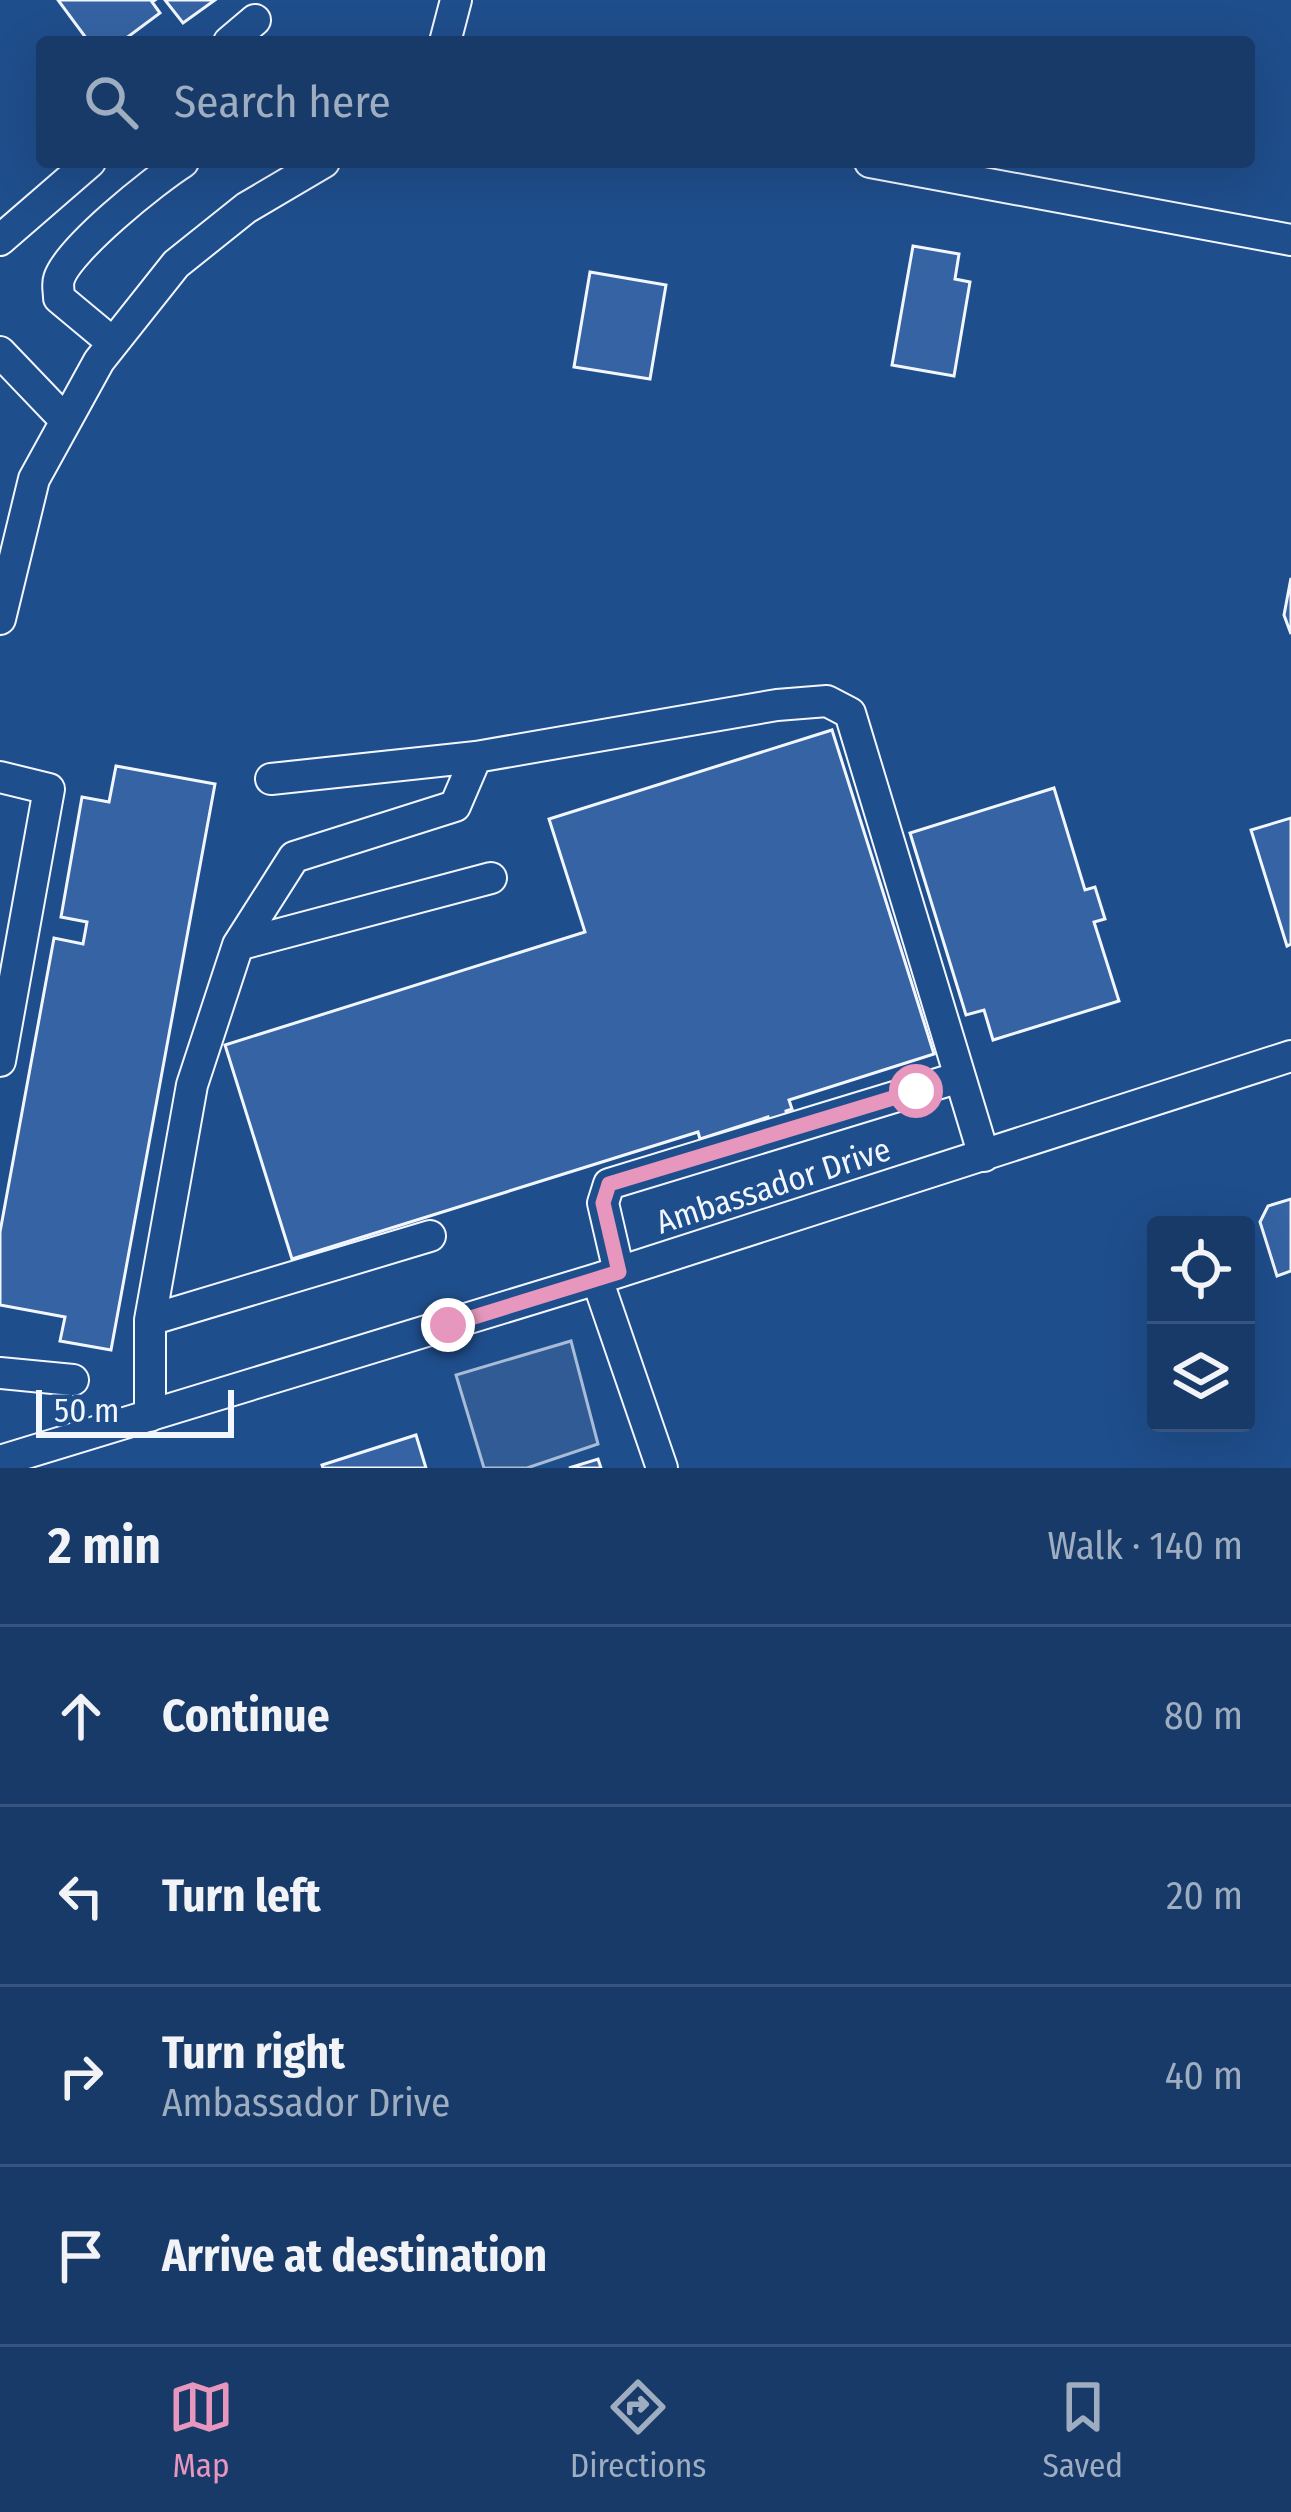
<!DOCTYPE html>
<html lang="en">
<head>
<meta charset="utf-8">
<style>
  :root { --surface:#173a69; --page:#244571; --text:#f1f3f6; --muted:#9eadc0; --line:#36547d; --accent:#e797bd }
  body { margin:0; font-family:"Fira Sans Condensed",sans-serif; background:var(--page); color:var(--text) }
  .controls { position:absolute; right:36px; bottom:36px; display:grid; overflow:hidden; border-radius:12px; box-shadow:0 12px 48px #0002 }
  .controls button { width:108px; height:108px; display:grid; place-items:center; padding:0; border:0; border-bottom:3px solid var(--line); background:var(--surface); color:var(--text); font:60px sans-serif }
  .scale { position:absolute; left:36px; bottom:30px; width:198px; box-sizing:border-box; padding-left:12px; border:6px solid #f2f6ff; border-top:0; font-size:33px; line-height:42px; white-space:nowrap; color:#f2f6ff; -webkit-text-stroke:9px #1f4e8c; paint-order:stroke }
  .stop { position:absolute; width:36px; height:36px; margin:-27px; border:9px solid #e797bd; border-radius:50%; background:#fff }
  .stop.end { background:#e797bd; border-color:#fff; box-shadow:0 3px 12px #0008 }
  .list { margin:0; padding:0; list-style:none }
  h2 { display:flex; justify-content:space-between; align-items:center; height:156px; margin:0; padding:0 48px; font-size:51px }
  h2 small { font-size:39px; font-weight:400; color:var(--muted) }
  .list li { display:grid; grid-template-columns:78px 1fr auto; gap:36px; align-items:center; box-sizing:border-box; height:180px; padding:0 48px; border-top:3px solid var(--line) }
  .list b { display:block; font-size:45px; white-space:nowrap }
  .list p { margin:0; font-size:39px; white-space:nowrap; color:var(--muted) }
  .list em { font-size:39px; font-style:normal; color:var(--muted) }
  .icon { flex:none; width:66px; height:66px; fill:none; stroke:currentColor; stroke-width:2; stroke-linecap:round; stroke-linejoin:round }
  .map { position:relative; flex:none; width:1291px; height:1468px; overflow:hidden }
  .search { position:absolute; background:var(--surface); box-shadow:0 12px 48px #0002; left:36px; right:36px; top:36px; height:132px; display:flex; align-items:center; gap:30px; box-sizing:border-box; padding:0 42px; border-radius:12px; color:var(--muted); font-size:45px }
  .sheet { height:876px; background:var(--surface) }
  nav { display:flex; justify-content:space-around; align-items:center; box-sizing:border-box; height:168px; border-top:3px solid var(--line); background:var(--surface); font-size:33px; color:var(--muted) }
  nav a { display:grid; justify-items:center; gap:6px }
  nav .on { color:var(--accent) }
  .map>svg:first-child { display:block }
</style>
</head>
<body>
<div class="map">
<svg width="1291" height="1468" viewBox="0 0 1291 1468">
  <rect width="100%" height="100%" fill="#1f4e8c"/>
  <!-- built -->
  <path fill="#305b95" stroke="#a8bbd7" stroke-width="3" d="M 571,1341 L 598,1444 L 527,1468 L 484,1468 L 456,1375 Z"/>
  <!-- building -->
  <path fill="#3563a3" stroke="#f2f6ff" stroke-width="3" d="M 58,0 L 155,0 L 152,2 L 160,13 L 121,42 L 89,42 Z
    M 165,0 L 215,0 L 183,23 Z
    M 913,246 L 959,254 L 955,279 L 970,282 L 954,376 L 892,365 Z
    M 590,272 L 666,285 L 650,379 L 574,367 Z
    M 1291,578 L 1291,634 L 1284,615 Z
    M 832,730 L 934,1054 L 789,1100 L 792,1109 L 786,1111 L 787,1116 L 769,1121 L 768,1117 L 700,1139 L 698,1132 L 292,1259 L 225,1045 L 585,932 L 549,819 Z
    M 116,766 L 215,784 L 111,1350 L 60,1341 L 65,1317 L 0,1305 L 0,1232 L 54,938 L 83,944 L 87,922 L 61,917 L 82,797 L 109,802 Z
    M 1054,788 L 1085,890 L 1095,887 L 1105,919 L 1094,922 L 1119,1001 L 993,1040 L 984,1010 L 966,1015 L 910,833 Z
    M 1291,818 L 1291,944 L 1287,946 L 1251,830 Z
    M 1291,1199 L 1291,1271 L 1277,1276 L 1260,1222 L 1268,1206 Z
    M 416,1435 L 426,1468 L 323,1468 L 322,1465 Z
    M 598,1459 L 601,1468 L 569,1468 Z"/>
  <g fill="none" stroke-linecap="round" stroke-linejoin="round">
    <!-- minor casing -->
    <g stroke="#f2f6ff" stroke-width="34">
      <path id="minor" d="M 229,42 L 255,20
        M 445,42 L 456,0
        M 870,162 L 1291,240
        M 0,240 L 90,162
        M 113,343 L 59,298 C 59,291 57,285 59,279 C 67,250 156,179 183,162
        M 0,352 L 66,421
        M 0,619 L 34,479 L 99,361 L 176,264 L 246,208 L 324,162
        M 0,777 L 49,789 L 0,1061
        M 271,779 L 476,757 L 777,705 L 827,701 L 850,713 L 984,1156
        M 238,945 L 491,878
        M 619,1272 L 603,1203 L 609,1184 L 960,1077
        M 597,1279 L 662,1468
        M 150,1320 L 430,1236
        M 0,1373 L 73,1380
        M 150,1416 L 150,1320 L 192,1085 L 238,945 L 294,857 L 455,806 L 476,757
        M 0,1461 L 597,1279 L 1291,1056"/>
    </g>
    <!-- minor -->
    <use href="#minor" stroke="#1f4e8c" stroke-width="30"/>
  </g>
  <g fill="none" stroke-linecap="round" stroke-linejoin="round">
    <!-- route -->
    <path stroke="#e797bd" stroke-width="15" d="M 448,1325 L 619,1272 L 603,1203 L 609,1184 L 916,1091"/>
  </g>
  <g text-anchor="middle" stroke-width="9" stroke-linejoin="round" paint-order="stroke">
    <!-- street labels -->
    <g font-size="33" fill="#f2f6ff" stroke="#1f4e8c">
      <text transform="translate(773 1185) rotate(-18)" y="12">Ambassador Drive</text>
    </g>
  </g>
</svg>
<div class="controls">
<button><svg class="icon" aria-label="locate" viewBox="0 0 24 24"><circle cx="12" cy="12" r="6"/><path d="M12 2v4M12 18v4M2 12h4M18 12h4"/></svg></button>
<button><svg class="icon" aria-label="layers" viewBox="0 0 24 24"><path d="M12 4l9 5-9 5-9-5zM3 14l9 5 9-5"/></svg></button>
</div>
<div class="scale">50 m</div>
<div class="stop" style="left:916px;top:1091px"></div>
<div class="stop end" style="left:448px;top:1325px"></div>
<div class="search"><svg class="icon" aria-label="search" viewBox="0 0 24 24"><circle cx="10" cy="10" r="6"/><path d="M15 15l6 6"/></svg>Search here</div>
</div>
<section class="sheet">
<h2>2 min<small>Walk · 140 m</small></h2>
<ul class="list">
<li><svg class="icon" aria-label="ahead" viewBox="0 0 24 24"><path d="M12 20V5M6 11l6-6 6 6"/></svg><div><b>Continue</b></div><em>80 m</em></li>
<li><svg class="icon" aria-label="left" viewBox="0 0 24 24"><path d="M17 20v-9H6M10 6l-5 5 5 5"/></svg><div><b>Turn left</b></div><em>20 m</em></li>
<li><svg class="icon" aria-label="right" viewBox="0 0 24 24"><path d="M7 20v-9h11M14 6l5 5-5 5"/></svg><div><b>Turn right</b><p>Ambassador Drive</p></div><em>40 m</em></li>
<li><svg class="icon" aria-label="arrive" viewBox="0 0 24 24"><path d="M6 21V4h12l-3 4 3 4H6"/></svg><div><b>Arrive at destination</b></div></li>
</ul>
</section>
<nav>
<a class="on"><svg class="icon" aria-label="map" viewBox="0 0 24 24"><path d="M3 6l6-2 6 2 6-2v14l-6 2-6-2-6 2zM9 4v14M15 6v14"/></svg>Map</a>
<a><svg class="icon" aria-label="directions" viewBox="0 0 24 24"><path d="M12 3l9 9-9 9-9-9zM9 14v-3h6M13 9l2 2-2 2"/></svg>Directions</a>
<a><svg class="icon" aria-label="saved" viewBox="0 0 24 24"><path d="M7 4h10v16l-5-4-5 4z"/></svg>Saved</a>
</nav>
</body>
</html>
